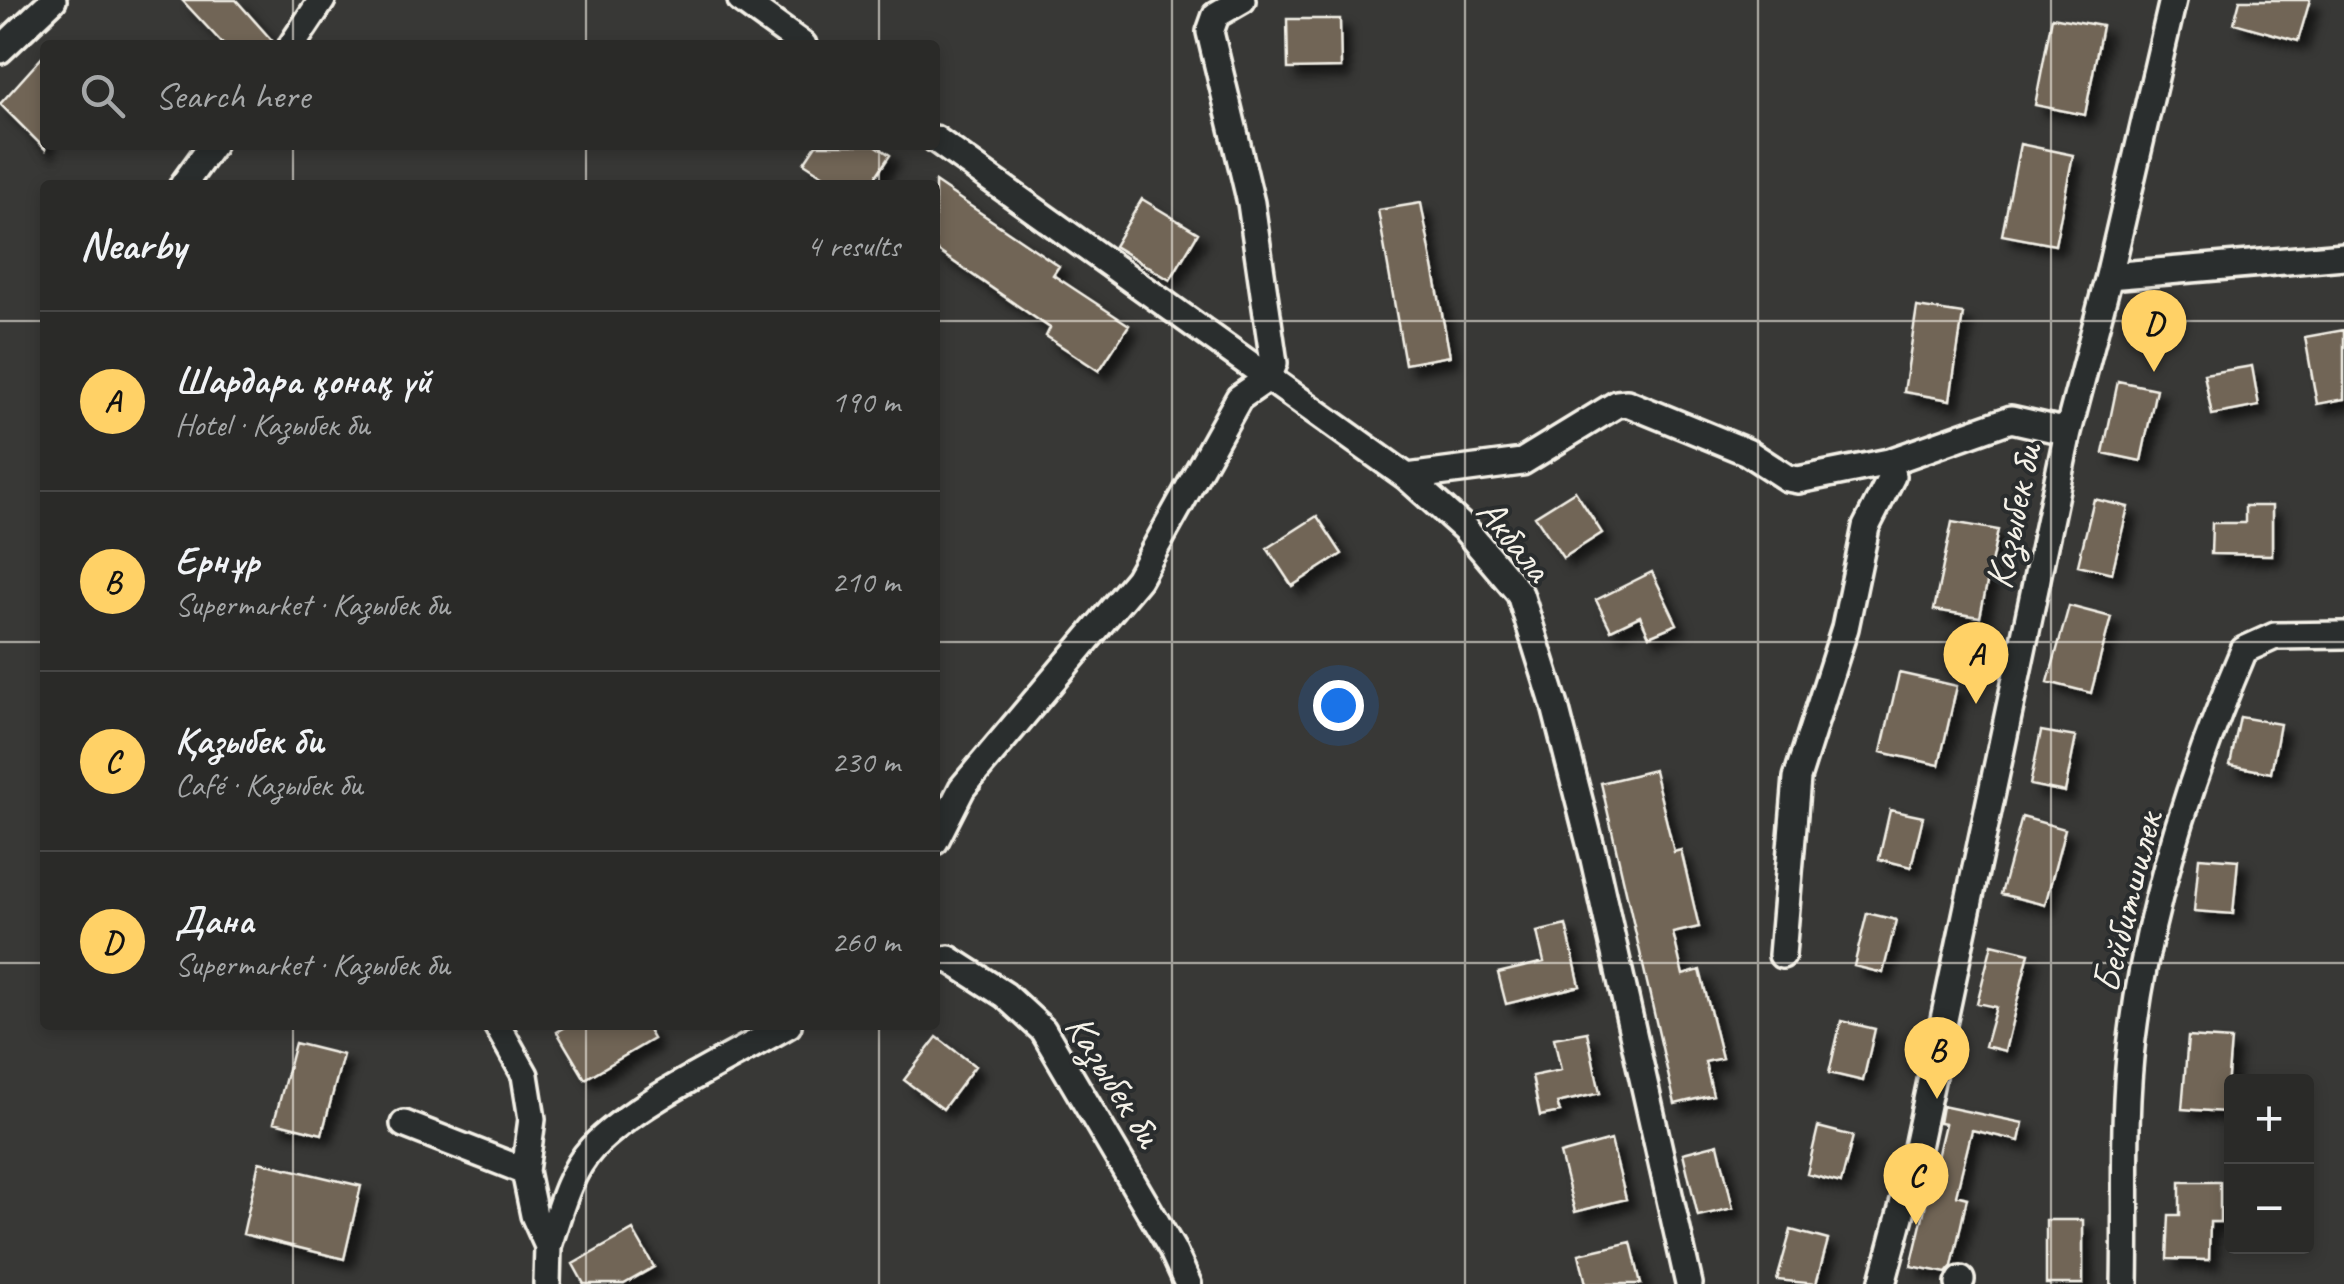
<!DOCTYPE html>
<html lang="en">
<head>
<meta charset="utf-8">
<style>
  :root { --surface:#2a2a28; --page:#323230; --text:#f1f3f6; --muted:#a5a7a8; --line:#464645; --accent:#ffd166 }
  body { margin:0; font-family:Caveat,sans-serif; background:var(--page); color:var(--text) }
  .controls { position:absolute; right:30px; bottom:30px; display:grid; overflow:hidden; border-radius:10px; box-shadow:0 5px 15px #0003 }
  .controls button { width:90px; height:90px; display:grid; place-items:center; padding:0; border:0; border-bottom:2px solid var(--line); background:var(--surface); color:var(--text); font:50px sans-serif }
  .you { position:absolute; left:1338px; top:705px; width:35px; height:35px; margin:-25px; border:8px solid #fff; border-radius:50%; background:#1a73e8; box-shadow:0 0 0 15px #1a73e833 }
  .badge { display:grid; place-items:center; width:65px; height:65px; border-radius:50%; background:var(--accent); color:#111; font-size:32px; font-weight:700 }
  .pin { position:absolute; translate:-50% -82px; filter:drop-shadow(0 2px 5px #0008) }
  .pin::after { content:''; position:absolute; top:52px; width:35px; height:30px; background:inherit; clip-path:polygon(0 0,100% 0,50% 100%) }
  .list { margin:0; padding:0; list-style:none }
  h2 { display:flex; justify-content:space-between; align-items:center; height:130px; margin:0; padding:0 40px; font-size:42px }
  h2 small { font-size:32px; font-weight:400; color:var(--muted) }
  .list li { display:grid; grid-template-columns:65px 1fr auto; gap:30px; align-items:center; box-sizing:border-box; height:180px; padding:0 40px; border-top:2px solid var(--line) }
  .list b { display:block; font-size:38px; white-space:nowrap }
  .list p { margin:0; font-size:32px; white-space:nowrap; color:var(--muted) }
  .list em { font-size:32px; font-style:normal; color:var(--muted) }
  .icon { flex:none; width:55px; height:55px; fill:none; stroke:currentColor; stroke-width:2; stroke-linecap:round; stroke-linejoin:round }
  .map { position:relative; flex:none; width:2344px; height:1284px; overflow:hidden }
  .search { position:absolute; background:var(--surface); box-shadow:0 5px 15px #0003; left:40px; top:40px; width:900px; height:110px; display:flex; align-items:center; gap:25px; box-sizing:border-box; padding:0 35px; border-radius:10px; color:var(--muted); font-size:38px }
  .panel { position:absolute; background:var(--surface); box-shadow:0 5px 15px #0003; left:40px; top:180px; width:900px; height:850px; border-radius:10px }
  .map>svg:first-child { display:block }
</style>
</head>
<body>
<div class="map">
<svg width="2344" height="1284" viewBox="0 0 2344 1284">
  <defs>
    <filter id="shadow"><feDropShadow dx="9" dy="9" stdDeviation="5" flood-color="#0009"/></filter>
  </defs>
  <rect width="100%" height="100%" fill="#383836"/>
  <filter id="ink" filterUnits="userSpaceOnUse"><feTurbulence type="fractalNoise" baseFrequency=".01" numOctaves="2"/><feDisplacementMap in="SourceGraphic" scale="20" xChannelSelector="R" yChannelSelector="G"/><feConvolveMatrix kernelMatrix="1 2 1 2 8 2 1 2 1" color-interpolation-filters="sRGB"/></filter>
  <g filter="url(#ink)">
    <!-- building -->
    <path fill="#716557" stroke="#f4f1e8" stroke-width="2.5" filter="url(#shadow)" d="M 182,0 L 236,0 L 276,45 L 224,45 Z
      M 2240,0 L 2310,0 L 2298,41 L 2234,23 Z
      M 2052,17 L 2102,26 L 2085,115 L 2035,105 Z
      M 1287,19 L 1340,19 L 1341,68 L 1288,69 Z
      M 45,54 L 45,149 L 0,104 Z
      M 2020,144 L 2073,155 L 2055,245 L 2002,235 Z
      M 816,145 L 875,145 L 890,155 L 870,185 L 838,185 L 804,163 Z
      M 935,182 L 1059,266 L 1053,275 L 1129,325 L 1099,371 L 1046,336 L 1050,328 L 935,249 Z
      M 1142,199 L 1198,233 L 1170,280 L 1114,246 Z
      M 1421,203 L 1450,356 L 1405,364 L 1378,210 Z
      M 1917,307 L 1963,314 L 1950,400 L 1904,392 Z
      M 2344,330 L 2344,399 L 2317,404 L 2305,337 Z
      M 2252,366 L 2259,406 L 2212,415 L 2204,374 Z
      M 2118,381 L 2156,389 L 2141,461 L 2103,453 Z
      M 1575,491 L 1602,533 L 1563,558 L 1535,516 Z
      M 2094,499 L 2128,507 L 2112,573 L 2078,565 Z
      M 2245,506 L 2272,506 L 2272,555 L 2211,554 L 2212,523 L 2245,523 Z
      M 1317,516 L 1342,554 L 1292,586 L 1267,548 Z
      M 1952,522 L 1998,530 L 1980,617 L 1934,610 Z
      M 1652,572 L 1677,624 L 1649,636 L 1640,616 L 1611,630 L 1596,600 Z
      M 2069,606 L 2111,617 L 2091,693 L 2048,682 Z
      M 1899,673 L 1957,686 L 1939,765 L 1881,752 Z
      M 2240,717 L 2280,724 L 2271,773 L 2230,765 Z
      M 2041,731 L 2076,737 L 2065,792 L 2030,785 Z
      M 1654,770 L 1674,852 L 1681,850 L 1699,927 L 1673,933 L 1683,975 L 1700,970 L 1722,1058 L 1705,1062 L 1713,1095 L 1675,1104 L 1601,783 Z
      M 1890,810 L 1923,817 L 1911,867 L 1879,859 Z
      M 2022,817 L 2065,829 L 2045,905 L 2001,894 Z
      M 2199,857 L 2238,860 L 2233,914 L 2194,911 Z
      M 1867,913 L 1896,920 L 1883,973 L 1854,966 Z
      M 1566,925 L 1580,986 L 1506,1004 L 1498,973 L 1544,962 L 1537,932 Z
      M 1992,944 L 2029,953 L 2005,1051 L 1985,1046 L 1996,1007 L 1977,1003 Z
      M 1841,1021 L 1875,1029 L 1863,1081 L 1829,1073 Z
      M 569,1025 L 645,1025 L 653,1039 L 585,1079 L 557,1032 Z
      M 1587,1032 L 1600,1093 L 1557,1103 L 1560,1112 L 1540,1116 L 1532,1076 L 1561,1070 L 1554,1038 Z
      M 937,1037 L 975,1066 L 943,1109 L 904,1080 Z
      M 2188,1037 L 2231,1040 L 2225,1112 L 2182,1109 Z
      M 295,1043 L 343,1055 L 322,1134 L 274,1122 Z
      M 1942,1106 L 2023,1123 L 2019,1141 L 1972,1130 L 1956,1195 L 1967,1198 L 1952,1266 L 1946,1273 L 1911,1266 L 1945,1124 L 1939,1123 Z
      M 1818,1127 L 1853,1136 L 1841,1183 L 1807,1174 Z
      M 1611,1140 L 1626,1199 L 1575,1212 L 1560,1154 Z
      M 1718,1144 L 1733,1208 L 1698,1216 L 1683,1153 Z
      M 259,1162 L 361,1186 L 344,1259 L 243,1234 Z
      M 2180,1182 L 2220,1182 L 2220,1222 L 2210,1222 L 2209,1260 L 2167,1259 L 2169,1215 L 2180,1215 Z
      M 2046,1220 L 2083,1220 L 2083,1284 L 2046,1284 Z
      M 633,1230 L 654,1267 L 624,1284 L 584,1284 L 573,1264 Z
      M 1791,1230 L 1828,1240 L 1816,1284 L 1777,1280 Z
      M 1631,1242 L 1641,1284 L 1586,1284 L 1579,1254 Z"/>
    <g fill="none" stroke-linecap="round" stroke-linejoin="round">
      <!-- minor casing -->
      <g stroke="#f4f1e8" stroke-width="32">
        <path id="minor" d="M 741,0 L 803,45
          M 292,45 L 322,0
          M 0,50 L 53,0
          M 935,139 L 1407,477 L 1465,529 L 1520,594 L 1555,706 L 1594,859 L 1689,1284
          M 183,185 L 212,145
          M 2109,276 L 2344,256
          M 1407,477 L 1522,462 L 1617,404 L 1627,403 L 1747,452 L 1787,478 L 1798,480 L 1889,462 L 2011,419 L 2068,432
          M 935,841 L 962,788 L 1138,579 L 1239,398 L 1268,378 L 1274,363 L 1251,203 L 1210,32 L 1216,15 L 1242,0
          M 1782,955 L 1797,778 L 1845,628 L 1866,527 L 1892,476 L 1889,462
          M 935,961 L 949,959 L 1005,995 L 1043,1030 L 1172,1249 L 1188,1284
          M 497,1025 L 525,1075 L 532,1119 L 525,1171 L 534,1215 L 548,1246 L 547,1284
          M 404,1124 L 525,1171
          M 548,1246 C 559,1213 568,1174 592,1148 C 637,1101 730,1059 788,1025
          M 1882,1284 L 1912,1171 L 2068,432 L 2109,276 L 2173,0
          M 1959,1284 L 1961,1280
          M 2125,1284 C 2127,1203 2122,1119 2132,1039 C 2148,907 2192,772 2244,650 L 2275,636 L 2344,635"/>
      </g>
      <!-- minor -->
      <use href="#minor" stroke="#2a2d2e" stroke-width="25"/>
    </g>
  </g>
  <!-- grid -->
  <path fill="none" stroke="#f4f1e8" stroke-width="2.5" stroke-opacity="0.55" d="M 293,0 L 293,45M 586,0 L 586,45M 879,0 L 879,45M 1172,0 L 1172,1284M 1465,0 L 1465,1284M 1758,0 L 1758,1284M 2051,0 L 2051,1284M 293,145 L 293,185M 586,145 L 586,185M 879,145 L 879,185M 0,321 L 45,321M 935,321 L 2344,321M 0,642 L 45,642M 935,642 L 2344,642M 0,963 L 45,963M 935,963 L 2344,963M 293,1025 L 293,1284M 586,1025 L 586,1284M 879,1025 L 879,1284"/>
  <g text-anchor="middle" stroke-width="8" stroke-linejoin="round" paint-order="stroke">
    <!-- street labels -->
    <g font-size="40" fill="#f4f1e8" stroke="#2a2d2e">
      <text transform="translate(2012 516) rotate(-78)" y="14">Казыбек би</text>
      <text transform="translate(1515 539) rotate(51)" y="14">Акбала</text>
      <text transform="translate(2126 902) rotate(-76)" y="14">Бейбитшилек</text>
      <text transform="translate(1115 1080) rotate(58)" y="14">Казыбек би</text>
    </g>
  </g>
</svg>
<div class="controls">
<button>+</button>
<button>−</button>
</div>
<div class="you"></div>
<div class="pin badge" style="left:1976px;top:704px">A</div>
<div class="pin badge" style="left:1937px;top:1099px">B</div>
<div class="pin badge" style="left:1916px;top:1225px">C</div>
<div class="pin badge" style="left:2154px;top:372px">D</div>
<div class="search"><svg class="icon" aria-label="search" viewBox="0 0 24 24"><circle cx="10" cy="10" r="6"/><path d="M15 15l6 6"/></svg>Search here</div>
<section class="panel">
<h2>Nearby<small>4 results</small></h2>
<ul class="list">
<li><span class="badge">A</span><div><b>Шардара қонақ үй</b><p>Hotel · Казыбек би</p></div><em>190 m</em></li>
<li><span class="badge">B</span><div><b>Ернұр</b><p>Supermarket · Казыбек би</p></div><em>210 m</em></li>
<li><span class="badge">C</span><div><b>Қазыбек би</b><p>Café · Казыбек би</p></div><em>230 m</em></li>
<li><span class="badge">D</span><div><b>Дана</b><p>Supermarket · Казыбек би</p></div><em>260 m</em></li>
</ul>
</section>
</div>
</body>
</html>
